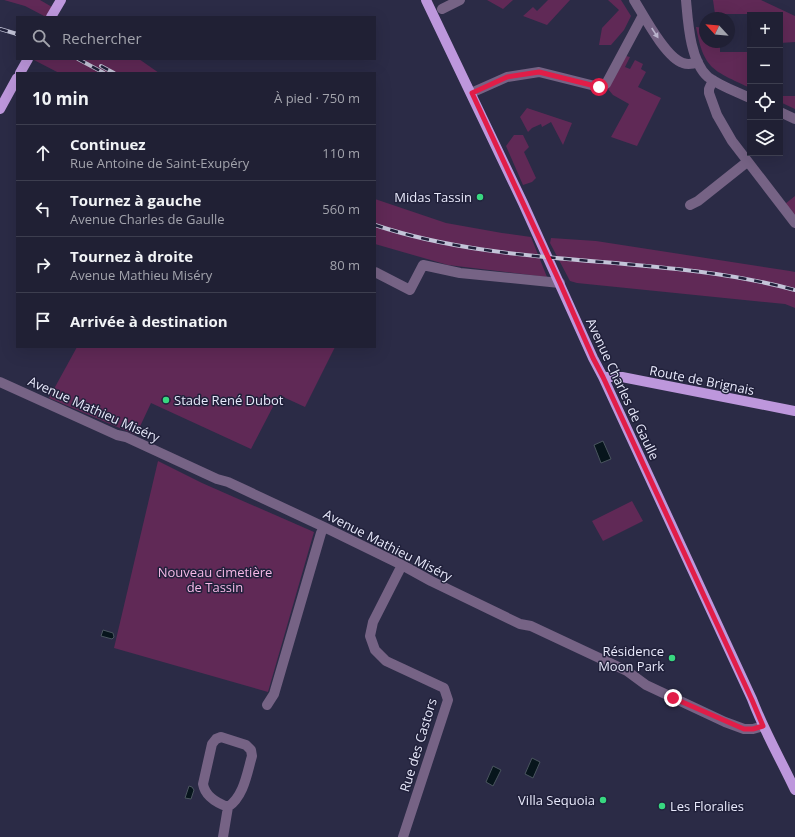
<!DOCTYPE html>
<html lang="fr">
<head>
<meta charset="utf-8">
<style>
  :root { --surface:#202034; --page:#28283c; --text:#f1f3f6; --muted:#a2a3ac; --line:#3d3e4f }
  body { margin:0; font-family:"Open Sans",sans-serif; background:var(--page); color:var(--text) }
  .controls { position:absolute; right:12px; top:12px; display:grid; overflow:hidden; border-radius:0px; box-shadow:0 4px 16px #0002 }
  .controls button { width:36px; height:36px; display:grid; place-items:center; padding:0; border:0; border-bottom:1px solid var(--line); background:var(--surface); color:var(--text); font:20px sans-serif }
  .compass { position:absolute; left:699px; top:12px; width:36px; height:36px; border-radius:50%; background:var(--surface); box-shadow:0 4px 16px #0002; rotate:296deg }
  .stop { position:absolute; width:12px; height:12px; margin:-9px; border:3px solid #e11d48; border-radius:50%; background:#fff }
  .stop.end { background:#e11d48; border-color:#fff; box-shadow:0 1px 4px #0008 }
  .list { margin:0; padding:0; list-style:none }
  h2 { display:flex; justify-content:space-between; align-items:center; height:52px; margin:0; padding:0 16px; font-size:17px }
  h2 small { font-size:13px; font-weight:400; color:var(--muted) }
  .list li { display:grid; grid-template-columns:26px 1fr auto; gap:12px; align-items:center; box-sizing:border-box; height:56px; padding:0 16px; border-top:1px solid var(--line) }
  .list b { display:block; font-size:15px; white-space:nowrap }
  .list p { margin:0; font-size:13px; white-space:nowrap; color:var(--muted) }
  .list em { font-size:13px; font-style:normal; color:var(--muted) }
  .icon { flex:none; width:22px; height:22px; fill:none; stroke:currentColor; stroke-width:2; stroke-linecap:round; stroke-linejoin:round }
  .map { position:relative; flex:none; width:795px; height:837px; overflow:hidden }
  .search { position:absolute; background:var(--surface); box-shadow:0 4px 16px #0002; left:16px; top:16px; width:360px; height:44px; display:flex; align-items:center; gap:10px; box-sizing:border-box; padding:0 14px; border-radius:0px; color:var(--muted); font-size:15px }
  .panel { position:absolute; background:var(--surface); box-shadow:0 4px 16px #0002; left:16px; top:72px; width:360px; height:276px; border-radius:0px }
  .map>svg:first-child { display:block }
</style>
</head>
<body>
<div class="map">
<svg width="795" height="837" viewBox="0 0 795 837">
  <rect width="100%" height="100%" fill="#2b2b46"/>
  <!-- green -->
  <path fill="#602956" d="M 4,0 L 40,0 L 52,7 L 46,17 L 25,6 Z
    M 487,0 L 513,0 L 503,9 Z
    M 548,0 L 570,0 L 547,25 L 523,16 L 533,7 L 537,11 Z
    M 608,0 L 621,0 L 631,16 L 624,30 L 611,45 L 599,45 L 602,28 L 619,10 Z
    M 713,0 L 761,0 L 795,16 L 795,42 L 780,43 L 780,14 L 715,14 Z
    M 696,27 L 705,28 L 705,42 L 722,42 L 720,44 L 720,52 L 750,52 L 750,88 C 713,70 704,70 696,27 Z
    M 626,56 L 630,57 L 625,67 L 630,69 L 635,60 L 643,64 L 641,69 L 646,72 L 638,87 L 661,98 L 637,146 L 611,137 L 629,104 L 613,95 L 608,89 Z
    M 34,59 L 139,59 L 159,73 L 59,73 L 34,60 Z
    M 780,96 L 795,96 L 795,109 L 780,102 Z
    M 527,108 L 572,123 L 563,145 L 551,122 L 542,127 L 541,124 L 532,128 L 528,132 L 520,117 Z
    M 514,135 L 523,135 L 529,147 L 524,152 L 536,178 L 532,182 L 523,185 L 506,146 Z
    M 795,196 L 795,217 L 785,204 Z
    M 375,199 L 446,223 L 502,233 L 531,237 L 547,277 L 448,265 L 375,244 Z
    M 551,238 L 596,241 L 790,271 L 795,272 L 795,308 L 785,304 L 577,283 L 570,281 L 550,243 Z
    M 77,347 L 335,347 L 305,407 L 279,395 L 251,449 L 151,403 L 136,435 L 49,398 Z
    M 158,461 L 202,483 L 314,532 L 268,692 L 114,648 Z
    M 632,501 L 643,521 L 603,541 L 592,521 Z"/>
  <!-- water -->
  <path fill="#07151c" stroke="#4a555f" d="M 603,441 L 611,459 L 601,463 L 594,445 Z
    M 103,630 L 113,633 L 114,637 L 112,639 L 101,636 Z
    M 532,758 L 540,762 L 533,778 L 525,774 Z
    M 493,766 L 501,770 L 493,786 L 486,782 Z
    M 189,786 L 192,787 L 194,790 L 191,799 L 185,798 Z"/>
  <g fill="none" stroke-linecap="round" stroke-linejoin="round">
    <!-- minor -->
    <path stroke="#766385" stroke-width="10" d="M 634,0 C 644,16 666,58 683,63 C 688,65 693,64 698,62
      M 686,0 C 688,22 690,61 708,77 C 720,86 737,92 750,98
      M 442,9 L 460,0
      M 713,80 L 709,89 L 709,93 L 717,115 L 732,141 L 795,223
      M 471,93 L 507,77 L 539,72 L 599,87 L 606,84 L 643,15
      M 780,112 L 795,119
      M 690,205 L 698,201 L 747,162
      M 375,272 L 410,290 L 423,265 L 460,273 L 560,283
      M 0,382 L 117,435 L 126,437 L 217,479 L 228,482 L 324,527 L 402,565 L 431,581 L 520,624 L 531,626 L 627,671 L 646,685 L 725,722 L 744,729 L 753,729 L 763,726
      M 402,565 L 373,622 L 370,636 L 375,650 L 386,661 L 444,688 L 448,700 L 403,837
      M 267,705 L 274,694 L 321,533 L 324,527
      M 223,837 L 228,807 C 244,796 247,773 252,756 L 251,750 L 246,745 L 221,737 L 216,739 L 212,744 L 203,784 C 205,796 217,803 228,807"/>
    <!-- major -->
    <path stroke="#bd97dc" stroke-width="10" d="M 426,0 L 523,203 L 593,358 L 603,377 L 752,699 C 764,731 781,760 795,790
      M 51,17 L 61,0
      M 20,73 L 28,59
      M 0,109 L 17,78
      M 603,377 L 622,377 L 795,411"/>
    <!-- rail casing -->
    <g stroke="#c3c4d8" stroke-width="4">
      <path id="rail" d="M 0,29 L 17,34
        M 78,59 L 104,73
        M 101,66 L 114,73
        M 375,225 C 510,270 658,253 795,290"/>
    </g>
    <!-- rail -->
    <use href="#rail" stroke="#21213b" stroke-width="2.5" stroke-dasharray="8" stroke-linecap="butt"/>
  </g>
  <!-- one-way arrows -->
  <defs><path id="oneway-solid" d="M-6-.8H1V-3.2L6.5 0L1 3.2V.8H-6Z"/></defs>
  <use fill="#bab3cc" href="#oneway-solid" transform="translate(655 33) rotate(57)"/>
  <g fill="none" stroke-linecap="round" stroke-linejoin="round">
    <!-- route -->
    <path stroke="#e11d48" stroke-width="5" d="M 599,87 L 539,72 L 507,77 L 472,93 L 560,283 L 593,358 L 603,377 L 752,700 L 763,726 L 753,729 L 744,729 L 673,698"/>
  </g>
  <!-- markers -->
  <g fill="#38d880" stroke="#21213b" stroke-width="1.5">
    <circle cx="480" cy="197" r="4"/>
    <circle cx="166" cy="400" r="4"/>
    <circle cx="672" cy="658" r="4"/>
    <circle cx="603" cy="800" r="4"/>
    <circle cx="662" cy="806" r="4"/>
  </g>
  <g text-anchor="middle" stroke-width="3" stroke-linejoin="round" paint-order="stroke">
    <!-- poi labels -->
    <g font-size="13" fill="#e8e9fb" stroke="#21213b" text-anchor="end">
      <text x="472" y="202">Midas Tassin</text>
      <text x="174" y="405" text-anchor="start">Stade René Dubot</text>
      <text x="664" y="656">Résidence<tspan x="664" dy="15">Moon Park</tspan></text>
      <text x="595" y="805">Villa Sequoia</text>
      <text x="670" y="811" text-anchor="start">Les Floralies</text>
    </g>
    <!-- street labels -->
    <g font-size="13" fill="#e8e9fb" stroke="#21213b">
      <text transform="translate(702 380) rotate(11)" y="5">Route de Brignais</text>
      <text transform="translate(623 389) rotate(65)" y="5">Avenue Charles de Gaulle</text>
      <text transform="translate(94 409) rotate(24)" y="5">Avenue Mathieu Miséry</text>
      <text transform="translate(388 545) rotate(27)" y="5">Avenue Mathieu Miséry</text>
      <text transform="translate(418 745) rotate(-73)" y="5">Rue des Castors</text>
    </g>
    <!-- park labels -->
    <g font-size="13" fill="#f6b9e7" stroke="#21213b">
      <text x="215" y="577">Nouveau cimetière<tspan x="215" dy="15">de Tassin</tspan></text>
    </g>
  </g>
</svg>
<div class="controls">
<button>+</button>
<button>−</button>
<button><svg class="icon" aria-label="locate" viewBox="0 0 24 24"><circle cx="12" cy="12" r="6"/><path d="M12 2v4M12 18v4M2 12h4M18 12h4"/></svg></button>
<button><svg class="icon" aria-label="layers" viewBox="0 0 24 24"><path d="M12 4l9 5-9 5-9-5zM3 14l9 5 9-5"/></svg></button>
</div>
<svg class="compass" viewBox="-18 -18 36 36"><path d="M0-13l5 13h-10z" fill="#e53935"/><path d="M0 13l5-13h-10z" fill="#a2a3ac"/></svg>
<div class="stop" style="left:599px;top:87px"></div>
<div class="stop end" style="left:673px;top:698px"></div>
<div class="search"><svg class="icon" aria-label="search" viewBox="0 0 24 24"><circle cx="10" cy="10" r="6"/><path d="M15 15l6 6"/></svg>Rechercher</div>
<section class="panel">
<h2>10 min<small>À pied · 750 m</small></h2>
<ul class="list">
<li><svg class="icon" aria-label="ahead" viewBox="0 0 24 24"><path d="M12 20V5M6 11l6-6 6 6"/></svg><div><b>Continuez</b><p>Rue Antoine de Saint-Exupéry</p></div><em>110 m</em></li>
<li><svg class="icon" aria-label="left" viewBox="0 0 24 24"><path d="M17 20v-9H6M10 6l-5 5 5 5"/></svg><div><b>Tournez à gauche</b><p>Avenue Charles de Gaulle</p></div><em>560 m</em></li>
<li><svg class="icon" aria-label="right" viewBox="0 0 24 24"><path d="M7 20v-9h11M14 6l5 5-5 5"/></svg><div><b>Tournez à droite</b><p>Avenue Mathieu Miséry</p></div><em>80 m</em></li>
<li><svg class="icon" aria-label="arrive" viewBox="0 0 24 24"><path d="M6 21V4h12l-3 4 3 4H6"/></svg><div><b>Arrivée à destination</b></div></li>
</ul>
</section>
</div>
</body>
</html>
